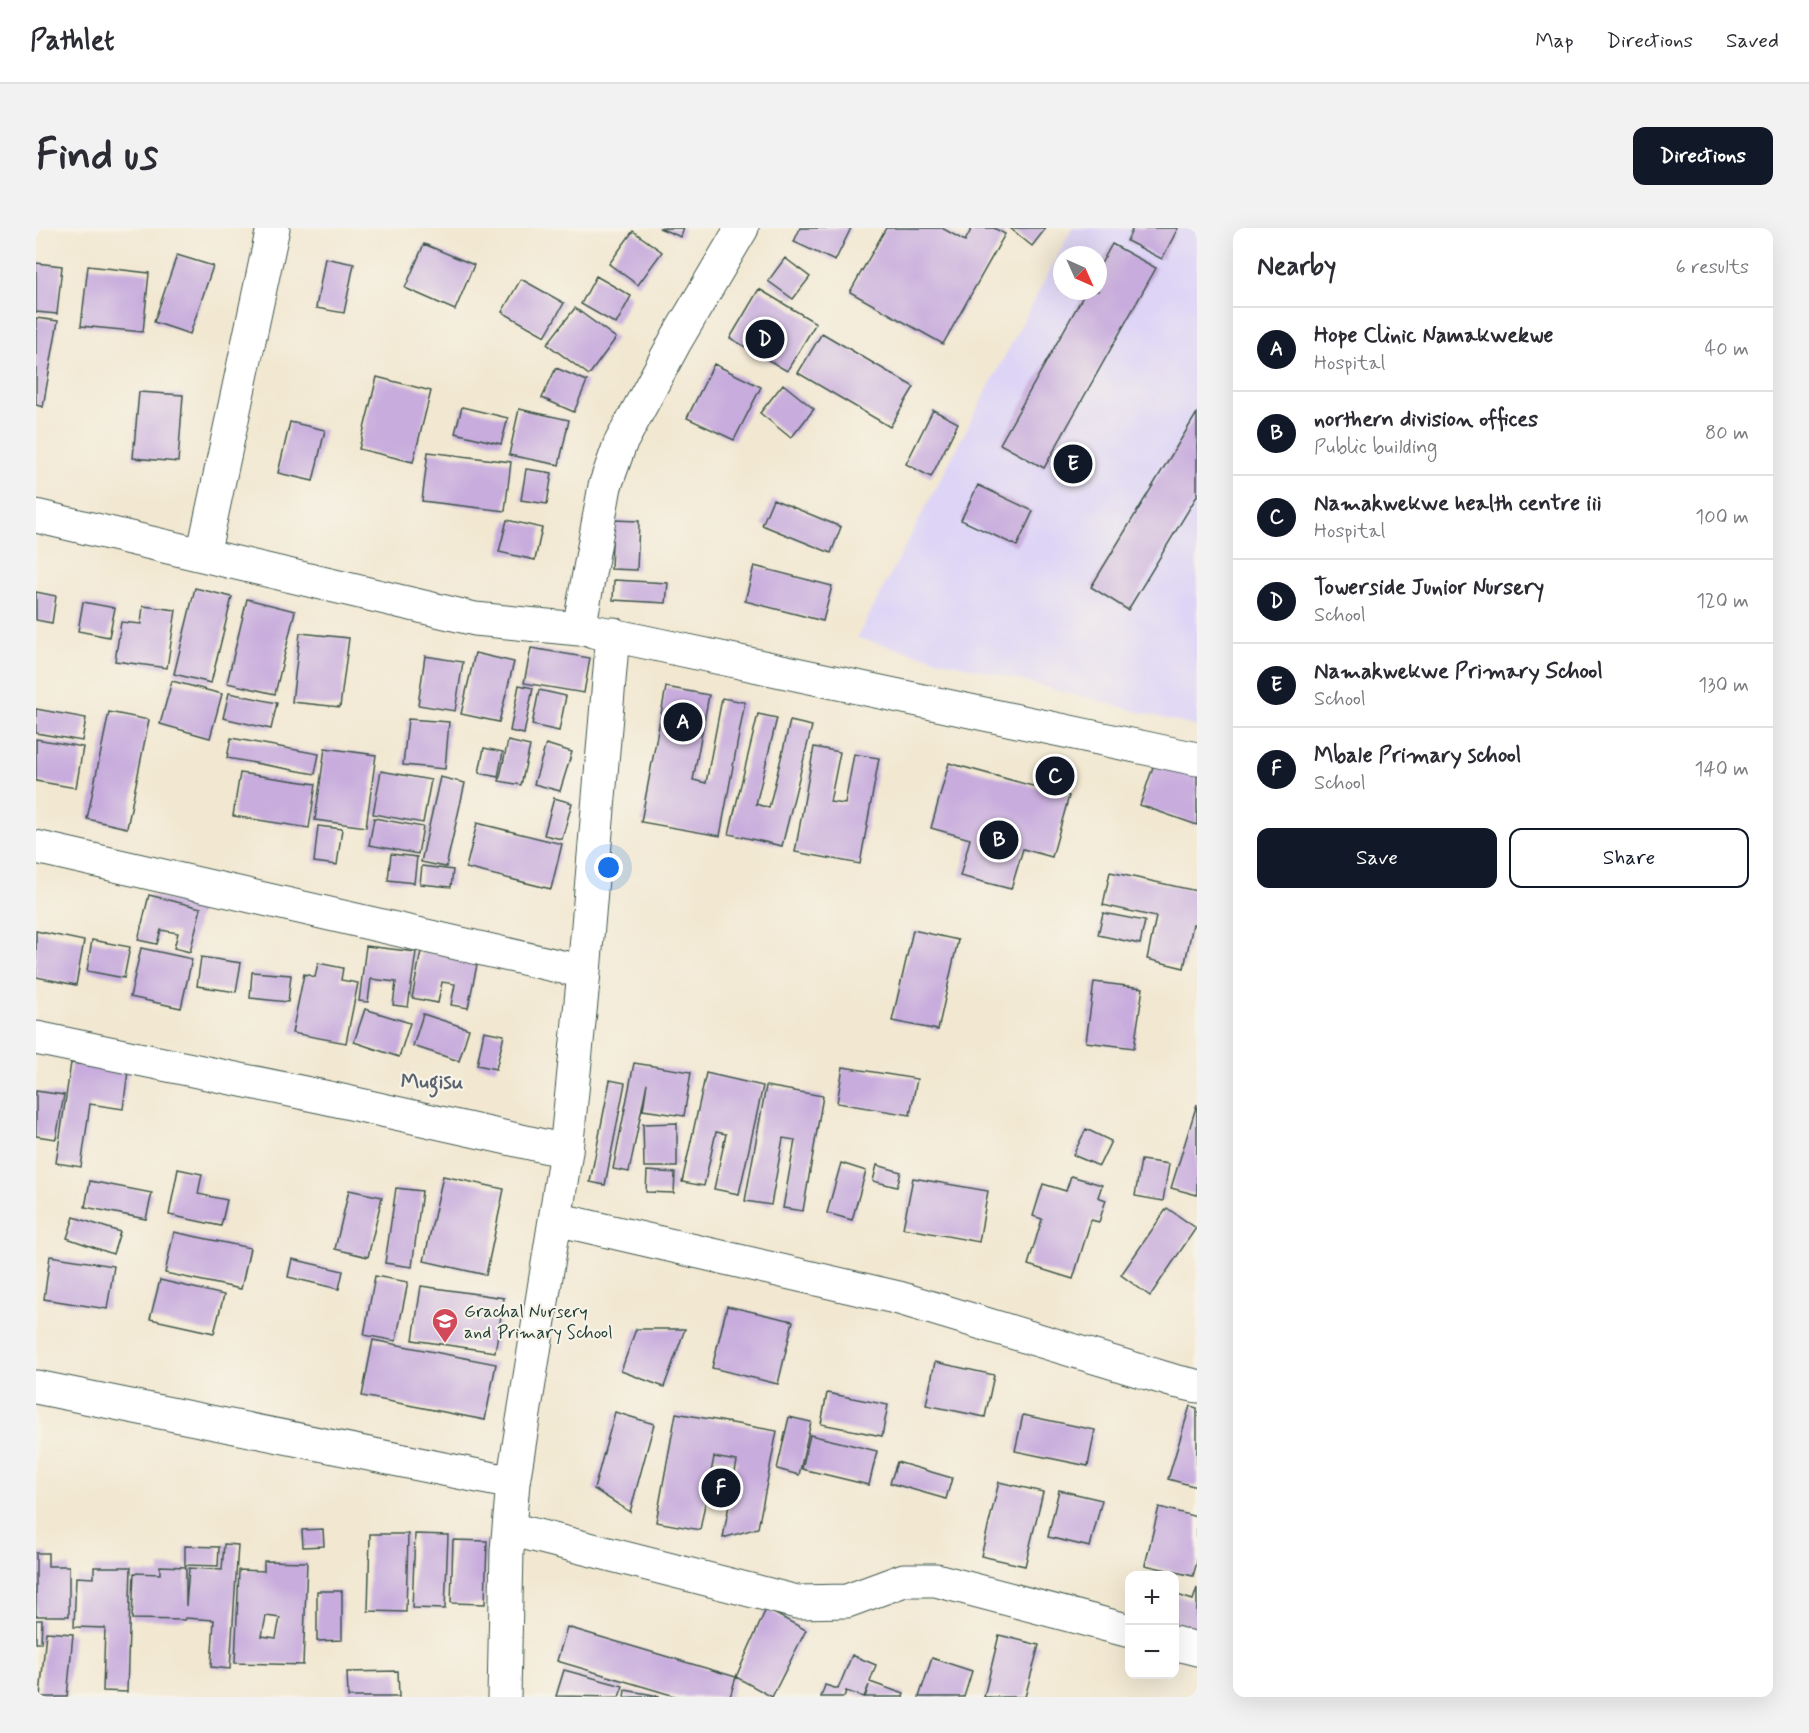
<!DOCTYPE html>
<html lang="en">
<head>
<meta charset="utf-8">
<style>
  :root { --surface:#fff; --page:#f2f2f3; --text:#2b2b33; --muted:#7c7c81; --line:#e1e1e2; --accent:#111827 }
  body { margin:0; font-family:Mynerve,sans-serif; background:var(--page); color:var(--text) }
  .controls { position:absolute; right:18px; bottom:18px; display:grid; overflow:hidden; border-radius:12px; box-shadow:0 6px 24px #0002 }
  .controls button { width:54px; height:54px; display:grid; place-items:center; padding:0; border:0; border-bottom:2px solid var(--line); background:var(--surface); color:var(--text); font:30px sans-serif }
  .compass { position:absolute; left:1017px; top:18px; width:54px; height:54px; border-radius:50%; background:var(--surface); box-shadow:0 6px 24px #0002; rotate:135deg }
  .you { position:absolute; left:573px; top:640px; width:21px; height:21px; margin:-15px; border:4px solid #fff; border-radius:50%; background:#1a73e8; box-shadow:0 0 0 9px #1a73e833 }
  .badge { display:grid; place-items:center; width:39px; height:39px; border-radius:50%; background:var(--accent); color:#fff; font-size:20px; font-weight:700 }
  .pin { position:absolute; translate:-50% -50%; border:3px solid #fff; box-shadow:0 2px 6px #0006 }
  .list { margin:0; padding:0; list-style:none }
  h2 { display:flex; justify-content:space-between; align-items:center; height:78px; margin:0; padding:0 24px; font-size:26px }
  h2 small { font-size:20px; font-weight:400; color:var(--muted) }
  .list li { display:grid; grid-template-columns:39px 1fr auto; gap:18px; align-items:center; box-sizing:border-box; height:84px; padding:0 24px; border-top:2px solid var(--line) }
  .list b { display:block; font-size:22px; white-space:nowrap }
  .list p { margin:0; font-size:20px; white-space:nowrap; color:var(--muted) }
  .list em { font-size:20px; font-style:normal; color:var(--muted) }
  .actions { display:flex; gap:12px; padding:18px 24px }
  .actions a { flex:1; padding:14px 0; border:2px solid var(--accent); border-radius:12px; text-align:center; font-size:21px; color:var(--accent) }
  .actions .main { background:var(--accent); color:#fff }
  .map { position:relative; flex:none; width:1161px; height:1469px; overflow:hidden; border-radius:12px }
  header { display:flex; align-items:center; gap:36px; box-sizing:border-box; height:84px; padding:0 30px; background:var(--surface); border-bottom:2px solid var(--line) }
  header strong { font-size:28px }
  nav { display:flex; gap:33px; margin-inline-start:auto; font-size:21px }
  .intro { display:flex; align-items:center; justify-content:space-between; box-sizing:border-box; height:144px; padding:0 36px }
  h1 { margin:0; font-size:42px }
  .button { padding:15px 27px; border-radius:12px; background:var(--accent); color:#fff; font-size:21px; font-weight:700 }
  main { display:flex; gap:36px; padding:0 36px }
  aside { flex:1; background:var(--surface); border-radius:12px; box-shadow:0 6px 24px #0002 }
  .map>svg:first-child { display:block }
</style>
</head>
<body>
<header>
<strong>Pathlet</strong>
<nav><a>Map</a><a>Directions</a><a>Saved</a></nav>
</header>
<div class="intro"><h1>Find us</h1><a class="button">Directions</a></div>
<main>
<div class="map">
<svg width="1161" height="1469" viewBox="0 0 1161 1469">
  <rect width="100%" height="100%" fill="#f7f3e8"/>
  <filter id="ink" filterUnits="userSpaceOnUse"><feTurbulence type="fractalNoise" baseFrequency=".0167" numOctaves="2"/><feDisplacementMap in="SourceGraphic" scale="12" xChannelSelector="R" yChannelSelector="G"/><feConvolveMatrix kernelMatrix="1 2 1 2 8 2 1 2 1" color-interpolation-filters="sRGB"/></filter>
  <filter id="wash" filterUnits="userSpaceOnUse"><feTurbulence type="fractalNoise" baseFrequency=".008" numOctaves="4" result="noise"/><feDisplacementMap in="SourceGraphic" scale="24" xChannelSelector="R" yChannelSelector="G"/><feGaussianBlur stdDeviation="1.35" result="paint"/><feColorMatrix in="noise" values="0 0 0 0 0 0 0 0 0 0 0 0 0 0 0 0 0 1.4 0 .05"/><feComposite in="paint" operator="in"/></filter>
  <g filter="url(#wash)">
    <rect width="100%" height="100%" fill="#f2e8d2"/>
    <!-- built -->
    <path fill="#ded5f6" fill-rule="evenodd" d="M 1036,0 L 1161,0 L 1161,499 L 821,410 ZM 1026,27 L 1062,27 L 1062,63 L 1026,63 Z"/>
    <g id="blocks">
      <!-- building -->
      <path fill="#c7acdd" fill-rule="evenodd" d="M 623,0 L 648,0 L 645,9 Z
        M 764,0 L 815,0 L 799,33 L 758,14 Z
        M 850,0 L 906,0 L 929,13 L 936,0 L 958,0 L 969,6 L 907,116 L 814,64 Z
        M 974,0 L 1010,0 L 996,18 Z
        M 1097,0 L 1142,0 L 1126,31 L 1091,13 Z
        M 597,3 L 626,24 L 602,57 L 573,36 Z
        M 388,16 L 438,37 L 419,82 L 369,60 Z
        M 1076,16 L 1120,40 L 1008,240 L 964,216 L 1050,63 L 1062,63 L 1062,41 Z
        M 141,27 L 177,38 L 154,106 L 118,94 Z
        M 289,30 L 318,36 L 308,85 L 280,80 Z
        M 749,30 L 774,49 L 757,71 L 732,53 Z
        M 0,35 L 26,38 L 21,86 L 0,84 Z
        M 52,38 L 113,45 L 107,104 L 45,98 Z
        M 560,48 L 595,68 L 580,96 L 545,76 Z
        M 485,51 L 528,75 L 509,108 L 466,84 Z
        M 723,61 L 780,95 L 751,143 L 694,110 Z
        M 539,80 L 580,110 L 553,147 L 511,116 Z
        M 0,90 L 22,93 L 7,179 L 0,177 Z
        M 786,105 L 878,159 L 854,199 L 762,145 Z
        M 678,136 L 725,159 L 698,212 L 651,190 Z
        M 520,140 L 551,153 L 538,184 L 506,170 Z
        M 341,149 L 395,163 L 377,234 L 323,221 Z
        M 747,156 L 778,181 L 755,210 L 724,185 Z
        M 103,164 L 147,167 L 142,234 L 97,230 Z
        M 426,179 L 472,190 L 465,216 L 419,205 Z
        M 483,181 L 533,192 L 523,237 L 473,227 Z
        M 897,182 L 922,195 L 895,249 L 870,236 Z
        M 1161,185 L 1161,268 L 1092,382 L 1055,359 Z
        M 254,194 L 289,202 L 277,253 L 242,245 Z
        M 392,224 L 475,234 L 469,283 L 386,273 Z
        M 490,241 L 516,245 L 511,276 L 485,272 Z
        M 942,257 L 997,283 L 981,318 L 925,292 Z
        M 737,271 L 805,299 L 795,325 L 726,297 Z
        M 471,292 L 506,300 L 499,332 L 463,324 Z
        M 577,292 L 603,293 L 601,342 L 575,341 Z
        M 718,338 L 796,358 L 787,393 L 709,373 Z
        M 578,352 L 632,355 L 630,375 L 577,372 Z
        M 159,360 L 196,369 L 175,455 L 138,446 Z
        M 0,364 L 20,368 L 16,395 L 0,392 Z
        M 211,371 L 259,383 L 239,466 L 191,455 Z
        M 47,374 L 79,380 L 73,409 L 42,403 Z
        M 107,378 L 140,382 L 131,440 L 79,433 L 85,394 L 105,396 Z
        M 264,405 L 313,410 L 304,479 L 256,474 Z
        M 495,420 L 554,430 L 548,465 L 488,455 Z
        M 439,425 L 478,434 L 463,494 L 425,486 Z
        M 389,428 L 427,434 L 419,483 L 382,477 Z
        M 136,453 L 186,466 L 174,510 L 124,496 Z
        M 483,457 L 497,460 L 488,506 L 474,503 Z
        M 630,459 L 673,467 L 657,552 L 670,555 L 686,470 L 709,474 L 684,608 L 605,594 Z
        M 503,462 L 530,468 L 523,503 L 496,497 Z
        M 193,465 L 241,475 L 235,501 L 187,490 Z
        M 0,481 L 50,490 L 46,513 L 0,505 Z
        M 73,484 L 113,492 L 91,600 L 51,591 Z
        M 722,486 L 741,490 L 720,576 L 733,580 L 754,493 L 776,498 L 746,618 L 693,606 Z
        M 372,491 L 413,494 L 409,541 L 367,537 Z
        M 195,510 L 283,526 L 279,546 L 191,530 Z
        M 0,511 L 47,519 L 40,560 L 0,553 Z
        M 472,513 L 494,518 L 485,557 L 463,553 Z
        M 510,516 L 536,524 L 524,563 L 498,556 Z
        M 778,519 L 804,524 L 794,574 L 809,576 L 818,526 L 843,530 L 824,636 L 759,624 Z
        M 289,520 L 340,527 L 330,599 L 279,592 Z
        M 448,520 L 467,524 L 462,549 L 443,545 Z
        M 1119,533 L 1161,547 L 1161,597 L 1104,577 Z
        M 913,535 L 1033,568 L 1016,629 L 987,621 L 975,661 L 924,648 L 934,611 L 895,600 Z
        M 345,543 L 395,552 L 387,595 L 337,586 Z
        M 204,545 L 280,556 L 273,600 L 197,588 Z
        M 404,549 L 429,555 L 410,639 L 385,634 Z
        M 518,570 L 536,575 L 526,611 L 508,607 Z
        M 338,590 L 387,599 L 382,626 L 333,617 Z
        M 441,595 L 526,616 L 515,661 L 430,640 Z
        M 282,598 L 306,601 L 301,637 L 278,634 Z
        M 355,626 L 381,629 L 378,655 L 352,652 Z
        M 386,638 L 417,642 L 415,659 L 384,656 Z
        M 1074,644 L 1161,663 L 1161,697 L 1157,696 L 1148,740 L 1111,731 L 1120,689 L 1067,677 Z
        M 113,667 L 165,680 L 154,724 L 138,720 L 142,705 L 125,702 L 121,716 L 102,712 Z
        M 1067,685 L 1109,693 L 1104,716 L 1062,707 Z
        M 877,702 L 922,712 L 902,802 L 856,793 Z
        M 0,703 L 48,713 L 40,757 L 0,749 Z
        M 56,712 L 94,719 L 88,750 L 51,743 Z
        M 330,718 L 380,724 L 372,779 L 357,777 L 360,754 L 335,751 L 332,774 L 323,773 Z
        M 105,720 L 156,731 L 145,780 L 94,769 Z
        M 385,723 L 442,732 L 432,780 L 415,777 L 419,756 L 406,754 L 402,775 L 376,770 Z
        M 165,729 L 205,735 L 200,764 L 161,758 Z
        M 282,735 L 307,740 L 305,752 L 322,755 L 310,815 L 256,805 L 268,746 L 279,749 Z
        M 216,744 L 255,747 L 252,774 L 214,770 Z
        M 1058,754 L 1107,760 L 1098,820 L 1050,814 Z
        M 329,781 L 374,795 L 363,829 L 318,814 Z
        M 387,786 L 433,801 L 423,833 L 377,818 Z
        M 448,803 L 468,807 L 460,841 L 441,837 Z
        M 35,835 L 92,843 L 87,881 L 54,876 L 45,939 L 20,935 Z
        M 598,835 L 655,844 L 648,888 L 607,882 L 611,855 L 593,944 L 577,941 Z
        M 807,839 L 881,851 L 874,887 L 801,875 Z
        M 670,845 L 727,858 L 703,966 L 678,961 L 690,906 L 680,904 L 668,958 L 646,954 Z
        M 574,852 L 589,855 L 569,957 L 554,954 Z
        M 730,858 L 787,868 L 767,983 L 747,980 L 759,912 L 747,910 L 735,977 L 709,973 Z
        M 0,863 L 28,867 L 20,911 L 0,908 Z
        M 1161,876 L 1161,967 L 1135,960 Z
        M 641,895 L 641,939 L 608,939 L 607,896 Z
        M 1050,901 L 1075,913 L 1063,938 L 1037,927 Z
        M 1105,932 L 1133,936 L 1127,973 L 1099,968 Z
        M 805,935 L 830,943 L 816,992 L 791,985 Z
        M 841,937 L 865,944 L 861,959 L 837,953 Z
        M 142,941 L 166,946 L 162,966 L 191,972 L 185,998 L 133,987 Z
        M 611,943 L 639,945 L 638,965 L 610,964 Z
        M 407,948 L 468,961 L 450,1047 L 388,1033 Z
        M 1035,948 L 1066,957 L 1062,969 L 1070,972 L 1063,994 L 1055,992 L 1037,1051 L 992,1037 L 1006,991 L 997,988 L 1007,956 L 1030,963 Z
        M 877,950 L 952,963 L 943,1014 L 867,1000 Z
        M 54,953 L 116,965 L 110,991 L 49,979 Z
        M 360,960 L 386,963 L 376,1039 L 349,1035 Z
        M 313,962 L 346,969 L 332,1029 L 299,1021 Z
        M 1131,980 L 1160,1000 L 1114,1068 L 1085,1047 Z
        M 38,989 L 84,1004 L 77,1026 L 31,1010 Z
        M 138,1004 L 214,1020 L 205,1061 L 129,1045 Z
        M 14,1028 L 78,1038 L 71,1081 L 8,1071 Z
        M 256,1031 L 307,1043 L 303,1061 L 252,1049 Z
        M 339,1048 L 372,1054 L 360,1113 L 328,1107 Z
        M 124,1052 L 188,1067 L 178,1105 L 114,1091 Z
        M 385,1058 L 468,1070 L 459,1124 L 377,1112 Z
        M 691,1078 L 757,1093 L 742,1156 L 676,1140 Z
        M 600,1101 L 649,1101 L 628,1159 L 585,1143 Z
        M 337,1112 L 460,1136 L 449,1192 L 326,1168 Z
        M 899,1134 L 958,1147 L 949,1189 L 890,1177 Z
        M 791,1165 L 852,1177 L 846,1208 L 785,1196 Z
        M 1154,1178 L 1161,1180 L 1161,1259 L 1132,1251 Z
        M 579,1184 L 618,1196 L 594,1284 L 558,1261 Z
        M 640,1185 L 741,1203 L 722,1300 L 687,1310 L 701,1233 L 678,1229 L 664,1302 L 620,1294 Z
        M 987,1187 L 1059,1202 L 1052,1238 L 979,1223 Z
        M 753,1189 L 775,1194 L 763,1247 L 741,1241 Z
        M 774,1207 L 841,1223 L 833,1257 L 766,1241 Z
        M 861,1234 L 916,1250 L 910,1271 L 854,1255 Z
        M 963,1254 L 1007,1264 L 989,1338 L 945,1328 Z
        M 1023,1262 L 1066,1272 L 1054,1319 L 1012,1309 Z
        M 1123,1279 L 1161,1289 L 1161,1334 L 1157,1348 L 1109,1337 Z
        M 287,1301 L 288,1318 L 267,1319 L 266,1302 Z
        M 334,1306 L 372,1306 L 370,1384 L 332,1383 Z
        M 379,1306 L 412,1307 L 409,1381 L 376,1380 Z
        M 417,1312 L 451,1313 L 449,1376 L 415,1375 Z
        M 188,1316 L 202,1317 L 194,1441 L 175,1439 L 178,1392 L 149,1390 L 149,1392 L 96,1391 L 98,1345 L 124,1346 L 124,1338 L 150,1339 L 150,1378 L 153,1340 L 186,1342 Z
        M 149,1318 L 183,1319 L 182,1338 L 149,1337 Z
        M 0,1325 L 12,1325 L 12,1338 L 33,1338 L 33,1388 L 0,1388 Z
        M 228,1333 L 271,1334 L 267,1437 L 199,1435 L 203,1342 L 228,1343 ZM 230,1388 L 244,1390 L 240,1410 L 226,1408 Z
        M 58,1339 L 95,1339 L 91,1464 L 67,1463 L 69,1400 L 38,1399 L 40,1349 L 58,1350 Z
        M 1161,1360 L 1161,1406 L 1138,1399 L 1138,1366 L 1157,1372 Z
        M 281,1363 L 306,1363 L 306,1412 L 281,1413 Z
        M 730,1381 L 770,1402 L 736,1469 L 700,1449 Z
        M 0,1392 L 6,1392 L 5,1415 L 0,1415 Z
        M 531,1399 L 700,1449 L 694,1469 L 642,1469 L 521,1433 Z
        M 10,1404 L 37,1406 L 31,1469 L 4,1469 Z
        M 963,1407 L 1003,1417 L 989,1469 L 948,1469 Z
        M 816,1427 L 840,1437 L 834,1454 L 868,1466 L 867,1469 L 829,1469 L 833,1457 L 828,1469 L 810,1463 L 808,1469 L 785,1469 L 789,1457 L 802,1461 Z
        M 896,1430 L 936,1443 L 928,1469 L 883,1469 Z
        M 528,1442 L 587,1458 L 583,1469 L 520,1468 Z
        M 362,1443 L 363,1469 L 312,1469 L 311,1444 Z
        M 589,1462 L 623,1468 L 623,1469 L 588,1469 Z"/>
    </g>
  </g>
  <g filter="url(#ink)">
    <use href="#blocks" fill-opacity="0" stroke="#3f574c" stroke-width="1.5"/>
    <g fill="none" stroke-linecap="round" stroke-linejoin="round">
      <!-- minor casing -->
      <g stroke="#3f574c" stroke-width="35">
        <path id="minor" d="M 0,288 L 439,391 L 543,401 L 569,258 L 584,216 L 640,112 L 706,0
          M 167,327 L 237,0
          M 557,403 L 1161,531
          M 0,619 L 548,744
          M 0,810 L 288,869 L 530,923
          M 520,991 L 863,1070 L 1138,1153 L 1161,1158
          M 0,1159 L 477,1255
          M 474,1301 L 761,1374 L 811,1373 L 868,1352 L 900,1352 L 1094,1403
          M 1138,1415 L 1161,1421
          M 468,1469 L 471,1322 L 477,1255 L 530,923 L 548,744 L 577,406"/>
      </g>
      <!-- minor -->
      <use href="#minor" stroke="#fff" stroke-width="33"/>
    </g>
  </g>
  <!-- icons -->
  <defs>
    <g id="school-pin" transform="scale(1.35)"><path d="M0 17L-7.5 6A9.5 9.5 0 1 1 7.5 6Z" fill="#d1495b" stroke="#f7f3e8"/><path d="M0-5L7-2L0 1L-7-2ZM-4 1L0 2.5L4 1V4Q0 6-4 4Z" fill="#fff"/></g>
  </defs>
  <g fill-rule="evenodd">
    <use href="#school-pin" x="409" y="1093"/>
  </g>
  <g text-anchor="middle" stroke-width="4.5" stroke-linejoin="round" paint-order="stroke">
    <!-- poi labels -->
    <g font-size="18" fill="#1f3d34" stroke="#f7f3e8" text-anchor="start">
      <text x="428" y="1089">Grachal Nursery<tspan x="428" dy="21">and Primary School</tspan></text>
    </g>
    <!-- quarter labels -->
    <g font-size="21" font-weight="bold" fill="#5a646f" stroke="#f7f3e8">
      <text x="396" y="860">Mugisu</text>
    </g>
  </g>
</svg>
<div class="controls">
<button>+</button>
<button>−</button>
</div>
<svg class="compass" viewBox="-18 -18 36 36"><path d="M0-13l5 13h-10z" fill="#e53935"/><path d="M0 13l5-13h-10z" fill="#7c7c81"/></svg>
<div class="you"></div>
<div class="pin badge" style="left:647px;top:494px">A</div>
<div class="pin badge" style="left:963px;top:612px">B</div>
<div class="pin badge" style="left:1019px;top:548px">C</div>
<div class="pin badge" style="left:729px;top:111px">D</div>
<div class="pin badge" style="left:1037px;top:236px">E</div>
<div class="pin badge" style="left:685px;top:1260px">F</div>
</div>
<aside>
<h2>Nearby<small>6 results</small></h2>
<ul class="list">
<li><span class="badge">A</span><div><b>Hope Clinic Namakwekwe</b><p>Hospital</p></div><em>40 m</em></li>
<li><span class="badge">B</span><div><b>northern division offices</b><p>Public building</p></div><em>80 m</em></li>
<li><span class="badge">C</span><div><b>Namakwekwe health centre iii</b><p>Hospital</p></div><em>100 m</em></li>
<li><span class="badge">D</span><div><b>Towerside Junior Nursery</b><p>School</p></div><em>120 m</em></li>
<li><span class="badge">E</span><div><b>Namakwekwe Primary School</b><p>School</p></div><em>130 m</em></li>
<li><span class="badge">F</span><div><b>Mbale Primary school</b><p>School</p></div><em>140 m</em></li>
</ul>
<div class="actions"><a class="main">Save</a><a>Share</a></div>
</aside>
</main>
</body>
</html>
